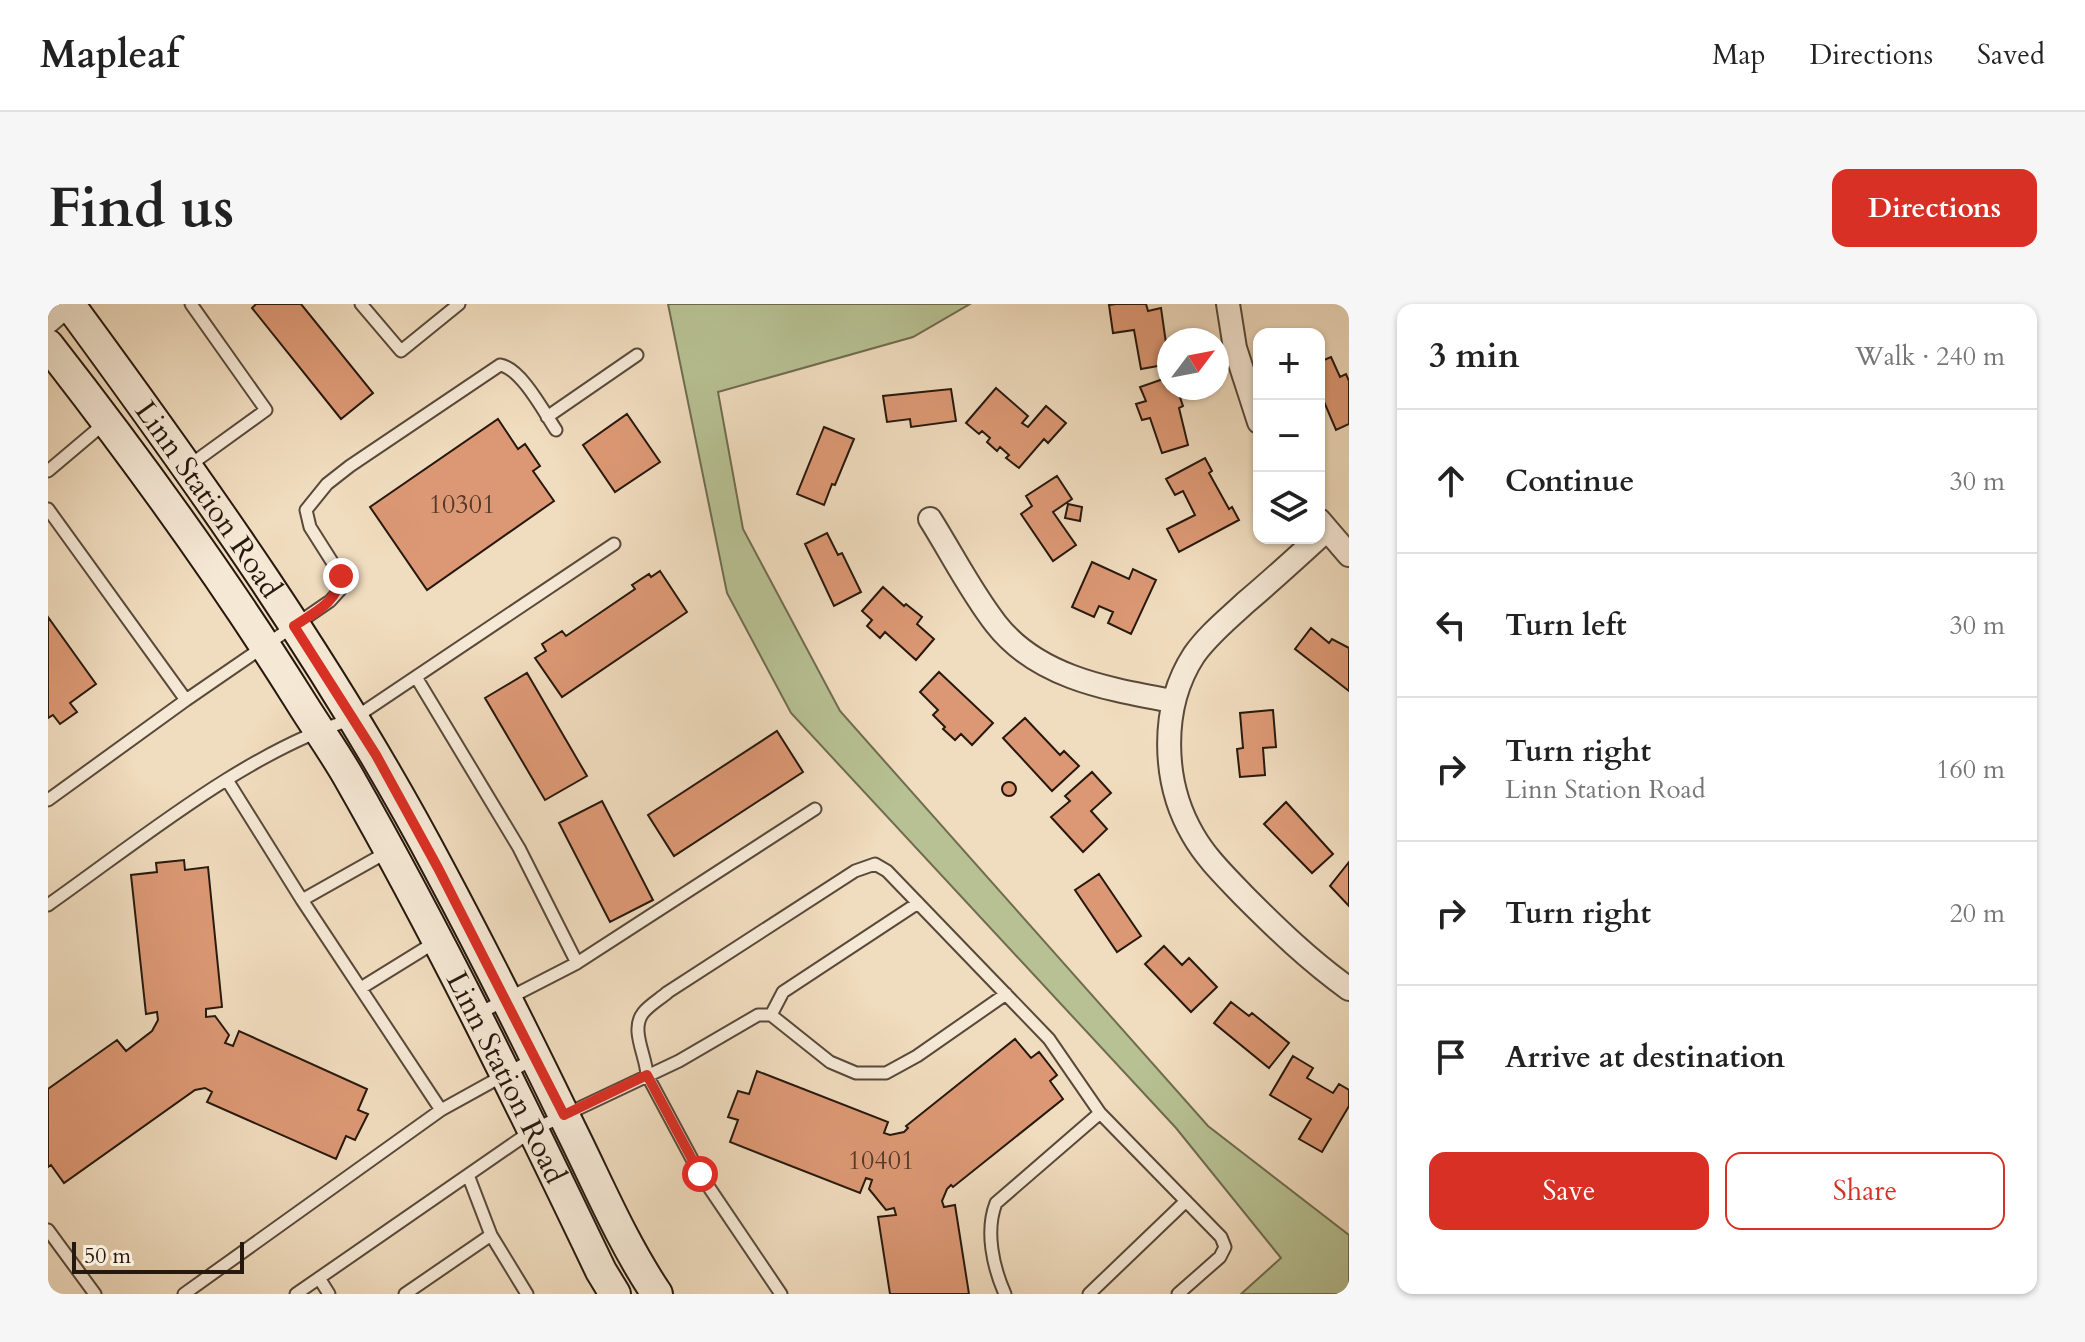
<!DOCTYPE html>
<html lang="en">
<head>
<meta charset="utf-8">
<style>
  :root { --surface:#fff; --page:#f6f6f6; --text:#222; --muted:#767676; --line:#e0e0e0; --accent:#d93025 }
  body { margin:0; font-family:Cardo,serif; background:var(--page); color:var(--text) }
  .controls { position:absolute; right:24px; top:24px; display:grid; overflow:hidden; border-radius:16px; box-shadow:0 2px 6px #0004 }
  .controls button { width:72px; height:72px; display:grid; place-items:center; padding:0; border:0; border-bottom:2px solid var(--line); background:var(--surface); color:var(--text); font:40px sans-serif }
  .compass { position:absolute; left:1109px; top:24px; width:72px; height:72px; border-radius:50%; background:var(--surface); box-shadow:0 2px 6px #0004; rotate:58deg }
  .scale { position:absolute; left:24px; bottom:20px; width:172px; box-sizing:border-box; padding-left:8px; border:4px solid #27180e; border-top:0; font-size:22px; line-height:28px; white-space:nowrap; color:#27180e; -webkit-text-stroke:6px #f5e8d5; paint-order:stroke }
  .stop { position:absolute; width:24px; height:24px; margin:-18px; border:6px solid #d93025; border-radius:50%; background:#fff }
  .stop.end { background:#d93025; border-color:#fff; box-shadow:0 2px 8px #0008 }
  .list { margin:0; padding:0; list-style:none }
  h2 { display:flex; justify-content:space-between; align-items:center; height:104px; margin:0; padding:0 32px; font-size:34px }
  h2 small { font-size:26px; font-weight:400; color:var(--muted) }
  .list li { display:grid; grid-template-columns:52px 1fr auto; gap:24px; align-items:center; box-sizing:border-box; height:144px; padding:0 32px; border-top:2px solid var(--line) }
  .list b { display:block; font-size:30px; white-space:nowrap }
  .list p { margin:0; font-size:26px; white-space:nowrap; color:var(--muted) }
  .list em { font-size:26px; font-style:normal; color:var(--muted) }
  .actions { display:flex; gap:16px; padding:24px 32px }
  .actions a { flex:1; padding:18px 0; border:2px solid var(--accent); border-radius:16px; text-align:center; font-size:28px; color:var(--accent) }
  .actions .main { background:var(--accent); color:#fff }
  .icon { flex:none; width:44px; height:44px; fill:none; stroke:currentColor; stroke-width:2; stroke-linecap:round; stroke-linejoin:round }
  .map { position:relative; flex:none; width:1301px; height:990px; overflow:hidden; border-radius:16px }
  header { display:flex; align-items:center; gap:48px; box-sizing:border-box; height:112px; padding:0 40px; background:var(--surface); border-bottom:2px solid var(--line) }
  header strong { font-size:38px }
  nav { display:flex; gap:44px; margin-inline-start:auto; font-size:28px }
  .intro { display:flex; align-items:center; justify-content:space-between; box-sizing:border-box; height:192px; padding:0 48px }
  h1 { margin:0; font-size:56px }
  .button { padding:20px 36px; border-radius:16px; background:var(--accent); color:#fff; font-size:28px; font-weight:700 }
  main { display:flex; gap:48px; padding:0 48px }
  aside { flex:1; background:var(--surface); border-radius:16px; box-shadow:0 2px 6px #0004 }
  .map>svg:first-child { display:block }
</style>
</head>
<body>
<header>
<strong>Mapleaf</strong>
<nav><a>Map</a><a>Directions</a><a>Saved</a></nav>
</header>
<div class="intro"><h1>Find us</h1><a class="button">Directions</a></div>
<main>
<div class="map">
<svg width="1301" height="990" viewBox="0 0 1301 990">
  <rect width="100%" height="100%" fill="#f0dcbe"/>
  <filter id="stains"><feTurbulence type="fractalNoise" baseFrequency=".0025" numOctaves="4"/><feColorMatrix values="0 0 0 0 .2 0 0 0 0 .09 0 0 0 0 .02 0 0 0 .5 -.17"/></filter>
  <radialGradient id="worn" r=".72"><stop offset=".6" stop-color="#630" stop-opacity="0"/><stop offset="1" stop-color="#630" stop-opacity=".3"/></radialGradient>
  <!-- green -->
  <path fill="#b7c193" stroke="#6f6c50" stroke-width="2" d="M 620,0 L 922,0 L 865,33 L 670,88 L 695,225 L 792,407 L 1160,822 L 1301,931 L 1301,990 L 1193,990 L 1233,954 L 1128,824 L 743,409 L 679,289 Z"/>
  <!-- building -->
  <path fill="#dc9874" stroke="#27180e" stroke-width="2" d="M 208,0 L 253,0 L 325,89 L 293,115 L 204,4 Z
    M 1068,0 L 1098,0 L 1100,7 L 1113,4 L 1121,60 L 1093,65 L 1086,26 L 1065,29 L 1061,1 Z
    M 1283,53 L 1292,73 L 1298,70 L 1301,77 L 1301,120 L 1288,126 L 1271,86 L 1271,58 Z
    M 1121,73 L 1121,84 L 1125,87 L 1129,85 L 1135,102 L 1131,104 L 1140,141 L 1114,149 L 1102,114 L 1094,116 L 1088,100 L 1098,97 L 1092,83 Z
    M 948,84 L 980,112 L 974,119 L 980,123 L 998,102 L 1018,119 L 1000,139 L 996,135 L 971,164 L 958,154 L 961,151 L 952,143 L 949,147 L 939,138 L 942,134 L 934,127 L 931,130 L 918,119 Z
    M 903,85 L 908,117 L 863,123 L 862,115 L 839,118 L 835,92 Z
    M 579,110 L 612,158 L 567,188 L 535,141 Z
    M 450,115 L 470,145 L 477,140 L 492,162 L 485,167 L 506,197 L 379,286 L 322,203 Z
    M 776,123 L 806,135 L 787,181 L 784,180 L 776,201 L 749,190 Z
    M 1157,154 L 1164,167 L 1161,169 L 1181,205 L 1184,203 L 1191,216 L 1131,248 L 1119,225 L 1147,211 L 1135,187 L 1127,191 L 1118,175 Z
    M 1009,172 L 1024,195 L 1005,208 L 1028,241 L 1005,257 L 973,210 L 984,202 L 978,192 Z
    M 1020,200 L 1034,203 L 1032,217 L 1017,214 Z
    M 779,229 L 790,251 L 794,249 L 813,288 L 786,302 L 757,240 Z
    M 1044,258 L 1081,275 L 1085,265 L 1108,276 L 1083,330 L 1060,319 L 1065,308 L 1051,302 L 1046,313 L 1024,303 Z
    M 612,267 L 639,308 L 514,393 L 487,354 L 498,347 L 494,340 L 514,327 L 518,332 L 587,285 L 584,281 L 601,270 L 603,273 Z
    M 835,283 L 856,302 L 858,300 L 874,313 L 869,320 L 886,335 L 868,356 L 837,328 L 832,334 L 819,322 L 824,316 L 814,307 Z
    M 0,313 L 48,380 L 22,399 L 29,408 L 12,420 L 5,411 L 0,414 Z
    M 1263,324 L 1281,339 L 1284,335 L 1301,344 L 1301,387 L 1247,345 Z
    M 891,368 L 945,419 L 924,441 L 913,430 L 907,436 L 895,425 L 897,423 L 885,411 L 890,406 L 872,388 Z
    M 479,369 L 539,472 L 497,496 L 437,394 Z
    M 1225,406 L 1228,443 L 1215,444 L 1217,471 L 1192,473 L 1189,445 L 1195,444 L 1192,409 Z
    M 977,414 L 1012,451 L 1016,447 L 1031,462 L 1004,487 L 955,434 Z
    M 729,427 L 755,468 L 626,552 L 600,511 Z
    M 1044,468 L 1063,489 L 1043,507 L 1059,525 L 1035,548 L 1003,513 L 1022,497 L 1017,492 Z
    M954 485a7 7 0 1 1 14 0a7 7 0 1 1-14 0Z
    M 554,497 L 605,596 L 562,618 L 511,519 Z
    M 1238,498 L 1285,550 L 1264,569 L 1216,520 Z
    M 136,556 L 137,566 L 160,563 L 174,703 L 158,705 L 158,713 L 167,712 L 181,731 L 177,739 L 185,742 L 191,727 L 319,785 L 310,806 L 320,810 L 307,836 L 298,832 L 288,855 L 159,798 L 164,788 L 157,784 L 147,786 L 16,879 L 3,861 L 0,863 L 0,785 L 69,736 L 78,747 L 104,727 L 110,716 L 109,708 L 98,710 L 83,571 L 109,568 L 108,559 Z
    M 1301,558 L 1301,602 L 1282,582 Z
    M 1051,570 L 1093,632 L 1069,648 L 1027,586 Z
    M 1116,642 L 1134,661 L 1141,654 L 1169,683 L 1143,708 L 1097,660 Z
    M 1183,698 L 1201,712 L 1204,709 L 1241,739 L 1221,764 L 1166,719 Z
    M 967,735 L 983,754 L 991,748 L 1009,771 L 1002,777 L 1015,795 L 905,883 L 903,881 L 899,885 L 894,897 L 896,903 L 907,901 L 921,990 L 842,990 L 830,913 L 848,911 L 846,904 L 838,906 L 821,885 L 824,876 L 818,874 L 812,889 L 682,838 L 690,816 L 680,813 L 690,787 L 701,790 L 709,767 L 840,818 L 836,829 L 842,831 L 856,828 L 860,824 L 858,822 Z
    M 1245,752 L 1265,764 L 1259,774 L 1285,789 L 1291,780 L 1301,786 L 1301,802 L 1274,848 L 1251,835 L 1263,815 L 1222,791 Z"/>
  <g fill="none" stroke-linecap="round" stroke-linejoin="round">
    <!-- lane casing -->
    <g stroke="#59493a" stroke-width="15">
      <path id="lane" d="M 313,0 L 353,47 L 411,0
        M 499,113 L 589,51
        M 142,161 L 218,106 L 143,0
        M 0,167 L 58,118
        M 0,205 L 138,396 L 0,496
        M 368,373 L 471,544 L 529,659
        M 138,396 L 282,297 L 292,286 L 293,272 L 262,223 L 258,206 L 279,180 L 302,162 L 452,61 C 473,64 496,108 508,126
        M 179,476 L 254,596 L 393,806
        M 254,596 L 341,547
        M 0,601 C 91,537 199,447 305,415 L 566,240
        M 313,684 L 389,637
        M 428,711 L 529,659 L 767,505
        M 723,711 L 735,688 L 870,599
        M 420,871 L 443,931 L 479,990
        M 0,926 L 47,990
        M 271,974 L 281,990
        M 136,990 L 393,806 L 487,754
        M 248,990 L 485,826 L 631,757 L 710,711 L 723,711 L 782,758 L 808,769 L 838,769 L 869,752 L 958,690
        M 357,990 L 443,931
        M 733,990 L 652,870 L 599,771 C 598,751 582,726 595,709 C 601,701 612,695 620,688 L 807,567 L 827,560 L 839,567 L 1001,735 L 1052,809 L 1173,933 L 1177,943 L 1172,953 L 1130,990
        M 957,990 C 945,963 937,927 948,899 L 1052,809
        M 1041,990 L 1138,897"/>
    </g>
    <!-- street casing -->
    <g stroke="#59493a" stroke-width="26">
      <path id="street" d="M 1180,0 L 1187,44 L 1211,118
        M 0,18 L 21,0
        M 882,215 C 904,250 923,288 948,320 C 990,374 1061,385 1124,397
        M 1271,216 L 1301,251
        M 1270,234 C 1246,256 1222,278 1197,299 C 1179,316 1160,331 1146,351 C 1112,403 1114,478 1145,531 C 1158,554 1178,573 1196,592 C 1230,626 1261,656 1301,685"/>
    </g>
    <!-- secondary casing -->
    <g stroke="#27180e" stroke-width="34">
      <g id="secondary">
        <path id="s1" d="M 21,0 C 154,181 286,366 391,565 C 437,651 480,737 522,824 C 550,880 574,938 609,990"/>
        <path id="s2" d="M 0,41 C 89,155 174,272 251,395 C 267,421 285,446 300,472 C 392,633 473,800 553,967 L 567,990"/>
      </g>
    </g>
    <!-- lane -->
    <use href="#lane" stroke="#f5e8d5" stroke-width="11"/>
    <!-- street -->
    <use href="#street" stroke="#f5e8d5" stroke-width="22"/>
    <!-- secondary -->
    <use href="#secondary" stroke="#f5e8d5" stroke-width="30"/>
  </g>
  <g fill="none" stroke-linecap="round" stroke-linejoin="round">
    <!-- route -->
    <path stroke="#d93025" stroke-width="10" d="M 293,272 C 290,298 267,308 246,322 L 328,451 L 390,564 L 516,811 L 599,771 L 652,870"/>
  </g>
  <g text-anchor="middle" stroke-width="8" stroke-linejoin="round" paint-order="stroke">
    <!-- number labels -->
    <g font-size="26" fill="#543828">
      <text x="414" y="209">10301</text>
      <text x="833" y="865">10401</text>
    </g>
    <!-- street labels -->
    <g font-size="30" fill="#27180e" stroke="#f5e8d5">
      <text dy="10" stroke="none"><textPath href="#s1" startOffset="240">Linn Station Road</textPath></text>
      <text dy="10" stroke="none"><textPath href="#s2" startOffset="866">Linn Station Road</textPath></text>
    </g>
  </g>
  <rect width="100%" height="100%" filter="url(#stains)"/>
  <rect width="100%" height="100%" fill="url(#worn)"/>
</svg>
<div class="controls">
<button>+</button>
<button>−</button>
<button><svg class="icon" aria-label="layers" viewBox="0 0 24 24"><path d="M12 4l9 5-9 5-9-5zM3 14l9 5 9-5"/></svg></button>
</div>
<svg class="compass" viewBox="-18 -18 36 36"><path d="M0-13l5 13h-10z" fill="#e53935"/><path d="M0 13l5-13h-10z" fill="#767676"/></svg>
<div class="scale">50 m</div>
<div class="stop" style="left:652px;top:870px"></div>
<div class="stop end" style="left:293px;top:272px"></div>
</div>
<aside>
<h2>3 min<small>Walk · 240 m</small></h2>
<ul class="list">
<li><svg class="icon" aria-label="ahead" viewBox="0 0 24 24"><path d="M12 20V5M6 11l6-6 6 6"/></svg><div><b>Continue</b></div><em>30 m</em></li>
<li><svg class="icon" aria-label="left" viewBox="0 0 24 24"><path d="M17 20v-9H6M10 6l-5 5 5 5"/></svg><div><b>Turn left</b></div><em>30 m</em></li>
<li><svg class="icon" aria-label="right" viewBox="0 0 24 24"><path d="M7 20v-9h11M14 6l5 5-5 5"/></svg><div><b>Turn right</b><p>Linn Station Road</p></div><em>160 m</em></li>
<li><svg class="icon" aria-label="right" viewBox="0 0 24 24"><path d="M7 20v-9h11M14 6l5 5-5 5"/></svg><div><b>Turn right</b></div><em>20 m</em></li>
<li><svg class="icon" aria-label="arrive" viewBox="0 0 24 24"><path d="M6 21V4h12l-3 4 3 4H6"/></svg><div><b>Arrive at destination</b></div></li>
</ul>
<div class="actions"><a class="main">Save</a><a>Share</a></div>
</aside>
</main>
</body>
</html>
